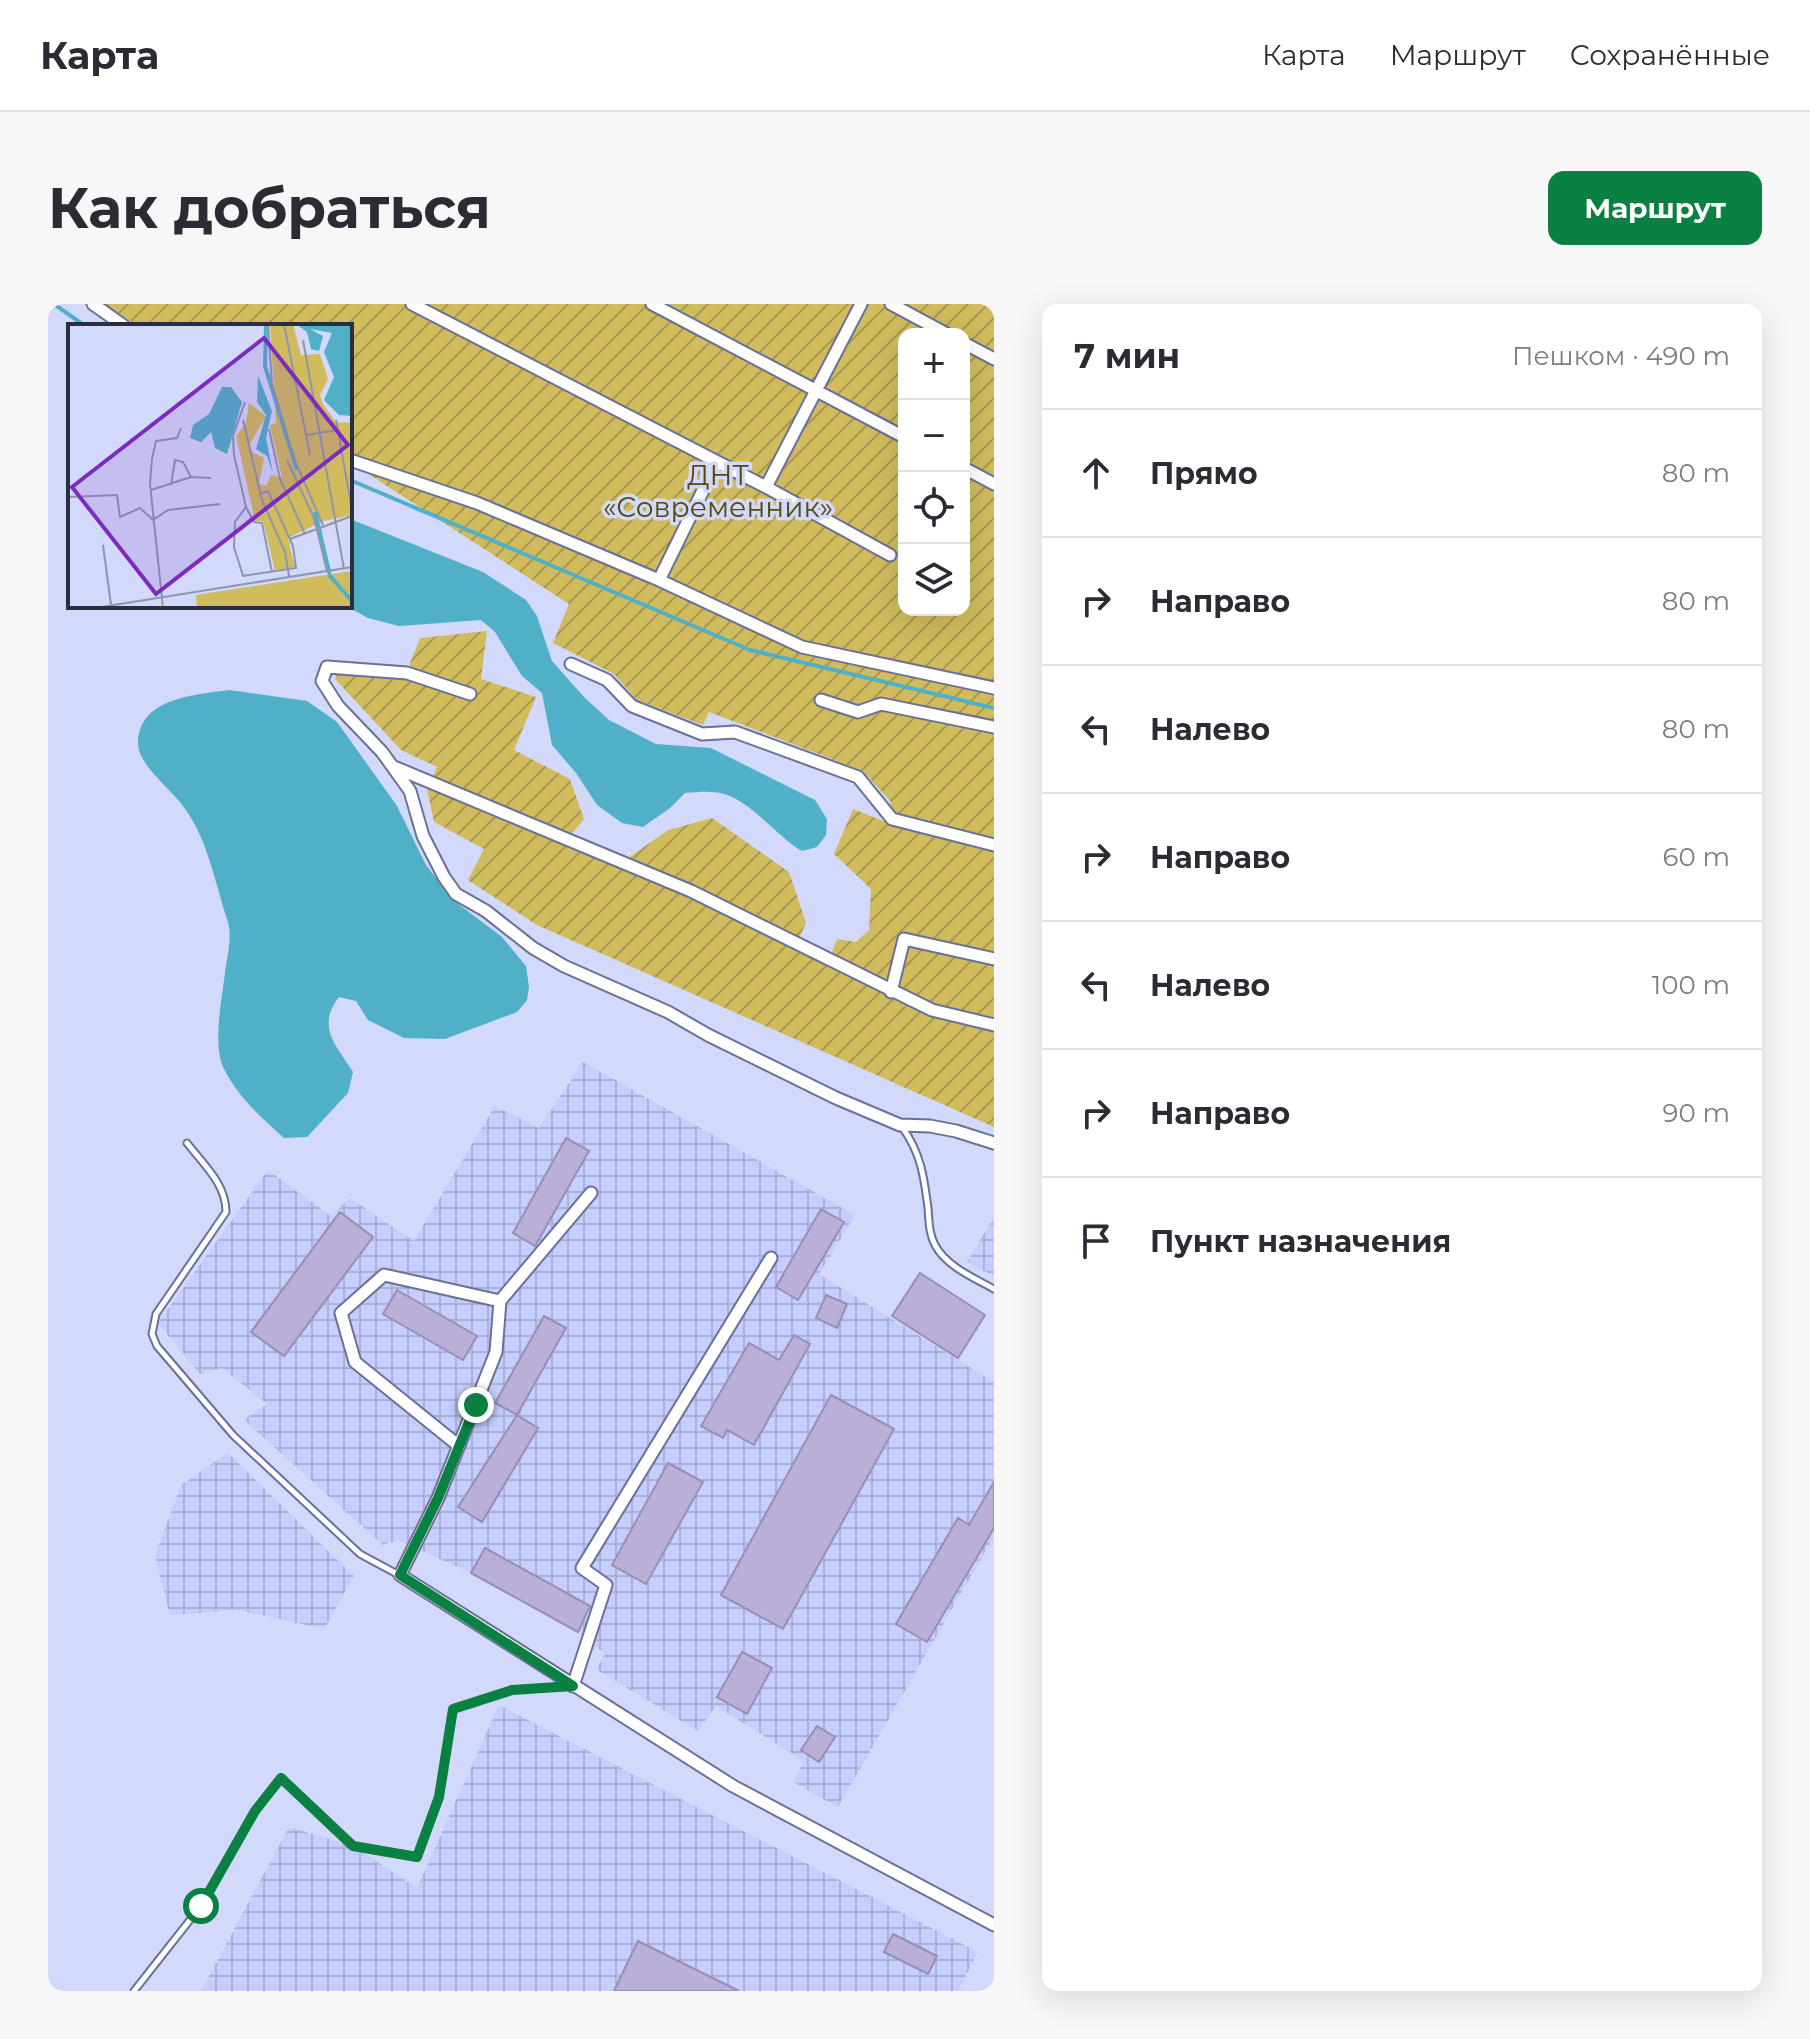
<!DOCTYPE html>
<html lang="ru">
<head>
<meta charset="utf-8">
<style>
  :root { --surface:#fff; --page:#f7f7f7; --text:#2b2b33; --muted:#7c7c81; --line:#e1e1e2; --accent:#0b8043 }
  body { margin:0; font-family:Montserrat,sans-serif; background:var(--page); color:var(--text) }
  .controls { position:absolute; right:24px; top:24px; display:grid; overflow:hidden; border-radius:16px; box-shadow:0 8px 32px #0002 }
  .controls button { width:72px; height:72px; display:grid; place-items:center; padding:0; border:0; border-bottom:2px solid var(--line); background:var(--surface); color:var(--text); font:40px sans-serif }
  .stop { position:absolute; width:24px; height:24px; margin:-18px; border:6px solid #0b8043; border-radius:50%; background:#fff }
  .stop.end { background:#0b8043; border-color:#fff; box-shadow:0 2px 8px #0008 }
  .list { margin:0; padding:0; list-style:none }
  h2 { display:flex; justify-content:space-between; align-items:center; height:104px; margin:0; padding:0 32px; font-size:34px }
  h2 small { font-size:26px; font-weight:400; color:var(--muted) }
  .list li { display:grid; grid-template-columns:52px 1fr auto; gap:24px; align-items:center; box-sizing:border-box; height:128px; padding:0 32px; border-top:2px solid var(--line) }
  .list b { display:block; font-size:30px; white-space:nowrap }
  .list em { font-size:26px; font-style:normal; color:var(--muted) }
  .icon { flex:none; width:44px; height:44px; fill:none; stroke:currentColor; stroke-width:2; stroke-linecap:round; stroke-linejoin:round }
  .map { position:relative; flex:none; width:946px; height:1687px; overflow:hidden; border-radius:16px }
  header { display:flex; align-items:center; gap:48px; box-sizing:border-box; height:112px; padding:0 40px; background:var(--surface); border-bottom:2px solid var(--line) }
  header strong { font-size:38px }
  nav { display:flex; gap:44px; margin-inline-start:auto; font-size:28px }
  .intro { display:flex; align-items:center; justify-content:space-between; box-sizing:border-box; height:192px; padding:0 48px }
  h1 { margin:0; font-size:56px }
  .button { padding:20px 36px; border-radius:16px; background:var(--accent); color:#fff; font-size:28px; font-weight:700 }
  main { display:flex; gap:48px; padding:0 48px }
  aside { flex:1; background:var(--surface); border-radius:16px; box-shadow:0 8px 32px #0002 }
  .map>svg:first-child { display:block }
</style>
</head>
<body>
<header>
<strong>Карта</strong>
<nav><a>Карта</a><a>Маршрут</a><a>Сохранённые</a></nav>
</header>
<div class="intro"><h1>Как добраться</h1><a class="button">Маршрут</a></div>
<main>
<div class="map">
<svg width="946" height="1687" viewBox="0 0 946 1687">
  <defs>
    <pattern id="industrial-grid" width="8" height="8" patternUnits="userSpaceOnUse" patternTransform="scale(2)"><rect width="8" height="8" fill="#c5cefe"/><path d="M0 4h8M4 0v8" fill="none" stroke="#a9b1db"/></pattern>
    <pattern id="garden-furrows" width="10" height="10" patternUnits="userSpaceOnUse" patternTransform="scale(2)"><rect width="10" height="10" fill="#d0bb5d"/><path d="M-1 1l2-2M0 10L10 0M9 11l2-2" fill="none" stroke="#a9984e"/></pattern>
  </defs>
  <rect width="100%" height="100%" fill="#d2d9fa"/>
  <!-- industrial -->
  <path fill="url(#industrial-grid)" d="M 535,758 L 807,911 L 771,970 L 946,1078 L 946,1232 L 790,1503 L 745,1478 L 756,1457 L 668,1402 L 650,1427 L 548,1365 L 557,1350 L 530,1328 L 423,1269 L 350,1236 L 335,1241 L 196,1116 L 219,1100 L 174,1064 L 152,1070 L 110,1019 L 220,866 L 283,912 L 302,894 L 366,937 L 447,802 L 491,824 Z
    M 946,913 L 946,972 L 919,958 Z
    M 180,1149 L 306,1272 L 276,1325 L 190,1306 L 122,1311 L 107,1252 L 133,1181 Z
    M 451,1401 L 930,1648 L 910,1687 L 153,1687 L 241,1523 L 305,1542 L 369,1584 Z"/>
  <!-- garden -->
  <path fill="url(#garden-furrows)" fill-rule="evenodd" d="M 56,0 L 946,0 L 946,823 L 489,621 L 420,576 L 436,545 L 386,518 L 379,485 L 389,463 L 353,446 L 287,375 L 293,360 L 361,362 L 372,334 L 439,327 L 433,375 L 488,393 L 466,446 L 522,475 L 536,515 L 522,532 L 576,557 L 620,526 L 664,514 L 741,568 L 758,619 L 748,641 L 780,658 L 789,635 L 808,638 L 821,626 L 823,585 L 786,550 L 805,505 L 838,518 L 843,498 L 815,467 L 661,408 L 655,421 L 589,396 L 566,370 L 505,339 L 521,300 L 302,158 L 302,22 L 90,22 ZM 856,30 L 916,30 L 916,306 L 856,306 Z"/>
  <!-- water -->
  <path fill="#4fb0c8" d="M 302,215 L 435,268 L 478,296 L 489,312 L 504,357 L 536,393 L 561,416 L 608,440 L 663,444 L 767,496 L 779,515 L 778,531 L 769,543 L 754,547 C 729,532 709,504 682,492 C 668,486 652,488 637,489 L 622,504 L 595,523 L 574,519 L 549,501 L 528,469 L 504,441 L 494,389 L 474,372 L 447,328 L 433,316 L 351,322 L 320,314 L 298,302 L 302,302 Z
    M 181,386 L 259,397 L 289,418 L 349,502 L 378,561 L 405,596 L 454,633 L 478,662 L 481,683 L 479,696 L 469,708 L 397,735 L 356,734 L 320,716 L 308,697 L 291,693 C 268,723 288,741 305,768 L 300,789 L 259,833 L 236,834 C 214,814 190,793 176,765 C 164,741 174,695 177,669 C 179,652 185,632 179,615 C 167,578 159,533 135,502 C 123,485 90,461 90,439 C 91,393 148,391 181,386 Z"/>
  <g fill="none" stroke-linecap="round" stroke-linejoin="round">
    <!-- stream -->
    <path stroke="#4fb0c8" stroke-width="4" d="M 6,0 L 37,22
      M 302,176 L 702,346 L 946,404"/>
  </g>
  <!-- building -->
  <path fill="#baafd8" stroke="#988eb5" stroke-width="2" d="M 518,834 L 541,847 L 487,942 L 465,929 Z
    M 773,905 L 796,918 L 750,996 L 728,983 Z
    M 292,908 L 325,933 L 236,1052 L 203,1028 Z
    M 872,969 L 937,1011 L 910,1054 L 844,1012 Z
    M 349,986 L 429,1032 L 415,1056 L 335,1010 Z
    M 778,991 L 799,1000 L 789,1024 L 768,1014 Z
    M 496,1012 L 518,1024 L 469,1111 L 447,1099 Z
    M 746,1031 L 762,1040 L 706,1141 L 679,1126 L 675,1134 L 653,1122 L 701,1039 L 731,1056 Z
    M 783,1091 L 846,1125 L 735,1325 L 673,1291 Z
    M 469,1111 L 490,1124 L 434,1218 L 410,1203 Z
    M 620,1159 L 655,1178 L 598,1280 L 564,1261 Z
    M 946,1178 L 946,1224 L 879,1338 L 848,1320 L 910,1214 L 921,1221 Z
    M 437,1244 L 542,1302 L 530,1328 L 423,1269 Z
    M 694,1348 L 724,1364 L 699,1410 L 669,1393 Z
    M 769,1422 L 787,1433 L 771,1458 L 753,1446 Z
    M 845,1630 L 889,1652 L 880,1670 L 836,1648 Z
    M 590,1637 L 691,1687 L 566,1687 Z"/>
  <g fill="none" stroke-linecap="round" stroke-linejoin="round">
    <!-- service casing -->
    <g stroke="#6a7096" stroke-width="9">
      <path id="service" d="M 854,823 C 873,849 876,873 880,904 C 881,917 881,930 887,941 C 898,962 926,974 946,985
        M 139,839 C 156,861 178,880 178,908 L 108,1010 L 104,1030 L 109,1042 L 185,1131 L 312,1250 L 351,1271
        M 86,1687 L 153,1602 L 207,1507 L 233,1474 L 305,1542 L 369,1553 L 391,1493 L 405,1405 L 464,1386 L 524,1382"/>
    </g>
    <!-- minor casing -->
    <g stroke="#6a7096" stroke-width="15">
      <path id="minor" d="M 45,0 L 76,22
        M 364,0 L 718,183 L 842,251
        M 604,0 L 856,133
        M 843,0 L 899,30
        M 916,39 L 946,55
        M 302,156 L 429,199 L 611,276 L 754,343 L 946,384
        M 916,164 L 946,180
        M 718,183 L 813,0
        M 611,276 L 669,158
        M 523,360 L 559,376 L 584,402 L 654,430 L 687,428 L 810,473 L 844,515 L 946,541
        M 422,390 L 359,369 L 279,363 L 274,377 L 290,402 L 334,448 L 362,487 L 375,532 L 396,573 L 408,590 L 438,607 L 485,644 L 516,662 L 620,708 L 660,731 L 788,794 L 852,821 L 882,822 L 908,827 L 946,839
        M 773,396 L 810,408 L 833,400 L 946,423
        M 346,463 L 643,587 L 884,706 L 946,721
        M 843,688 L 856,635 L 946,655
        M 543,889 L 452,997 L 448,1048 L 390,1194 L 352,1271 L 685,1482 L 946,1621
        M 411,1142 L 307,1058 L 293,1009 L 336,971 L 452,997
        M 525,1382 L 558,1281 L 534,1264 L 723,954"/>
    </g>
    <!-- service -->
    <use href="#service" stroke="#fff" stroke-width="5"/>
    <!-- minor -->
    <use href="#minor" stroke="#fff" stroke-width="11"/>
  </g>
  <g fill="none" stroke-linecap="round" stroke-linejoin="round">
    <!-- route -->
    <path stroke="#0b8043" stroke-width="10" d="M 153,1602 L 207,1507 L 233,1474 L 305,1542 L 369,1553 L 391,1493 L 405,1405 L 464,1386 L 525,1382 L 352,1271 L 390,1194 L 428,1101"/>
  </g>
  <g text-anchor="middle" stroke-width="7" stroke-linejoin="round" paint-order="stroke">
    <!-- park labels -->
    <g font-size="28" fill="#55490e" stroke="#d2d9fa">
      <text x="670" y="181">ДНТ<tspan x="670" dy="32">«Современник»</tspan></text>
    </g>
  </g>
  <!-- overview -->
  <g transform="translate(20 20)">
    <rect width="284" height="284" fill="#d2d9fa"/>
    <path d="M 284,247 L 284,284 L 129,284 L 128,271 Z" fill="#d0bb5d"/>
    <path d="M 202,0 L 225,0 L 233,31 L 252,30 L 260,55 L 252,71 L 255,80 L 268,98 L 284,99 L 284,191 L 255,197 L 220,214 L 227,243 L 207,247 L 195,197 L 187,197 L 168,112 L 178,99 L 181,79 L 198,92 L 182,120 L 184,128 L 196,134 L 191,160 L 198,162 L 203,151 L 214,153 L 202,101 L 208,99 Z" fill="#d0bb5d"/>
    <path d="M 228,0 L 284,0 L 284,92 L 271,91 L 256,76 L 266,53 L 256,28 L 264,9 L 242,5 L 255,12 L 251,27 L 243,25 L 239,8 ZM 190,52 L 204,87 L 198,114 L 205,149 L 199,132 L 188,125 L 198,91 L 189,78 ZM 154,63 L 163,63 L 174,78 L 159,130 L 147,124 L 143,108 L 133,118 L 122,114 L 125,101 L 141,90 Z" fill="#4fb0c8"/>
    <path fill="none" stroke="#4fb0c8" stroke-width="4" d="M 198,0 L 197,42 L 229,146M 247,188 L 262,252 L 284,277"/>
    <path fill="none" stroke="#8f95af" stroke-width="2" d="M 200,0 L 204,60 L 224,130 L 255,201M 216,0 L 242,131M 235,16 L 276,245M 177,78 L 165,112 L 166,131 L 178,183 L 186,198 L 194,199 L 204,248M 175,96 L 194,176 L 217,228 L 221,252M 268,96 L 284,186M 201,105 L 212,155 L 237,210M 239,111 L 270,106M 219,136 L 246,194 L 259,247M 103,161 L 107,136 L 115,138 L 123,153M 83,166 L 123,153 L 143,154M 0,173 L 49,171 L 52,193 L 72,184 L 85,196 L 100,186 L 152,180M 222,215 L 284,192M 35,221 L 43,281M 174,252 L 228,244 L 225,222 L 200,167 L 192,170M 175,252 L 166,223 L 167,198 L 178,183M 27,284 L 284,243M 95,284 L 82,160 L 84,135 L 88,117 L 109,114 L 113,104"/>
    <path fill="#7b2cbf" fill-opacity="0.15" stroke="#7b2cbf" stroke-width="4" d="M 196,14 L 280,121 L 88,270 L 4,163 Z"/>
    <rect width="284" height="284" fill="none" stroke="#2b2e3e" stroke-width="4"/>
  </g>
</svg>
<div class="controls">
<button>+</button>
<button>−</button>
<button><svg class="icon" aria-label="locate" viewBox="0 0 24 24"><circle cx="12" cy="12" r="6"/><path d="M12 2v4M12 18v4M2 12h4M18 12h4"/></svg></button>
<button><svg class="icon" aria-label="layers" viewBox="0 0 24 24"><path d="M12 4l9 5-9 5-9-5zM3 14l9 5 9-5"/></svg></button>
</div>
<div class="stop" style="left:153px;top:1602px"></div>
<div class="stop end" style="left:428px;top:1101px"></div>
</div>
<aside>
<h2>7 мин<small>Пешком · 490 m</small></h2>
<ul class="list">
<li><svg class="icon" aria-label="ahead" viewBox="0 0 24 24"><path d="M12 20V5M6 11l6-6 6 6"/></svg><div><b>Прямо</b></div><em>80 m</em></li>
<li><svg class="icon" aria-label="right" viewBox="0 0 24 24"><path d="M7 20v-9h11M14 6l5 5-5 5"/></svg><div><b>Направо</b></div><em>80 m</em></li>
<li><svg class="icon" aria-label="left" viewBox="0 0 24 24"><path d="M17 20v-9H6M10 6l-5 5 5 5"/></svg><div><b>Налево</b></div><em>80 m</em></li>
<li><svg class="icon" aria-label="right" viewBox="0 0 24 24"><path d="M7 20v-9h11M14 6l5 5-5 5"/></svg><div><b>Направо</b></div><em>60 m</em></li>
<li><svg class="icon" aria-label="left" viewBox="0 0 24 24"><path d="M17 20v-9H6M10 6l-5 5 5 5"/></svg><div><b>Налево</b></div><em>100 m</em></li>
<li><svg class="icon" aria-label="right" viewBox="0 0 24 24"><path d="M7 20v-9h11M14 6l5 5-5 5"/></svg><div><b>Направо</b></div><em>90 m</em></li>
<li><svg class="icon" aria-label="arrive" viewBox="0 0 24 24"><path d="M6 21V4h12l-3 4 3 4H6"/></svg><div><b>Пункт назначения</b></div></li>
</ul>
</aside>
</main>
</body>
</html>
